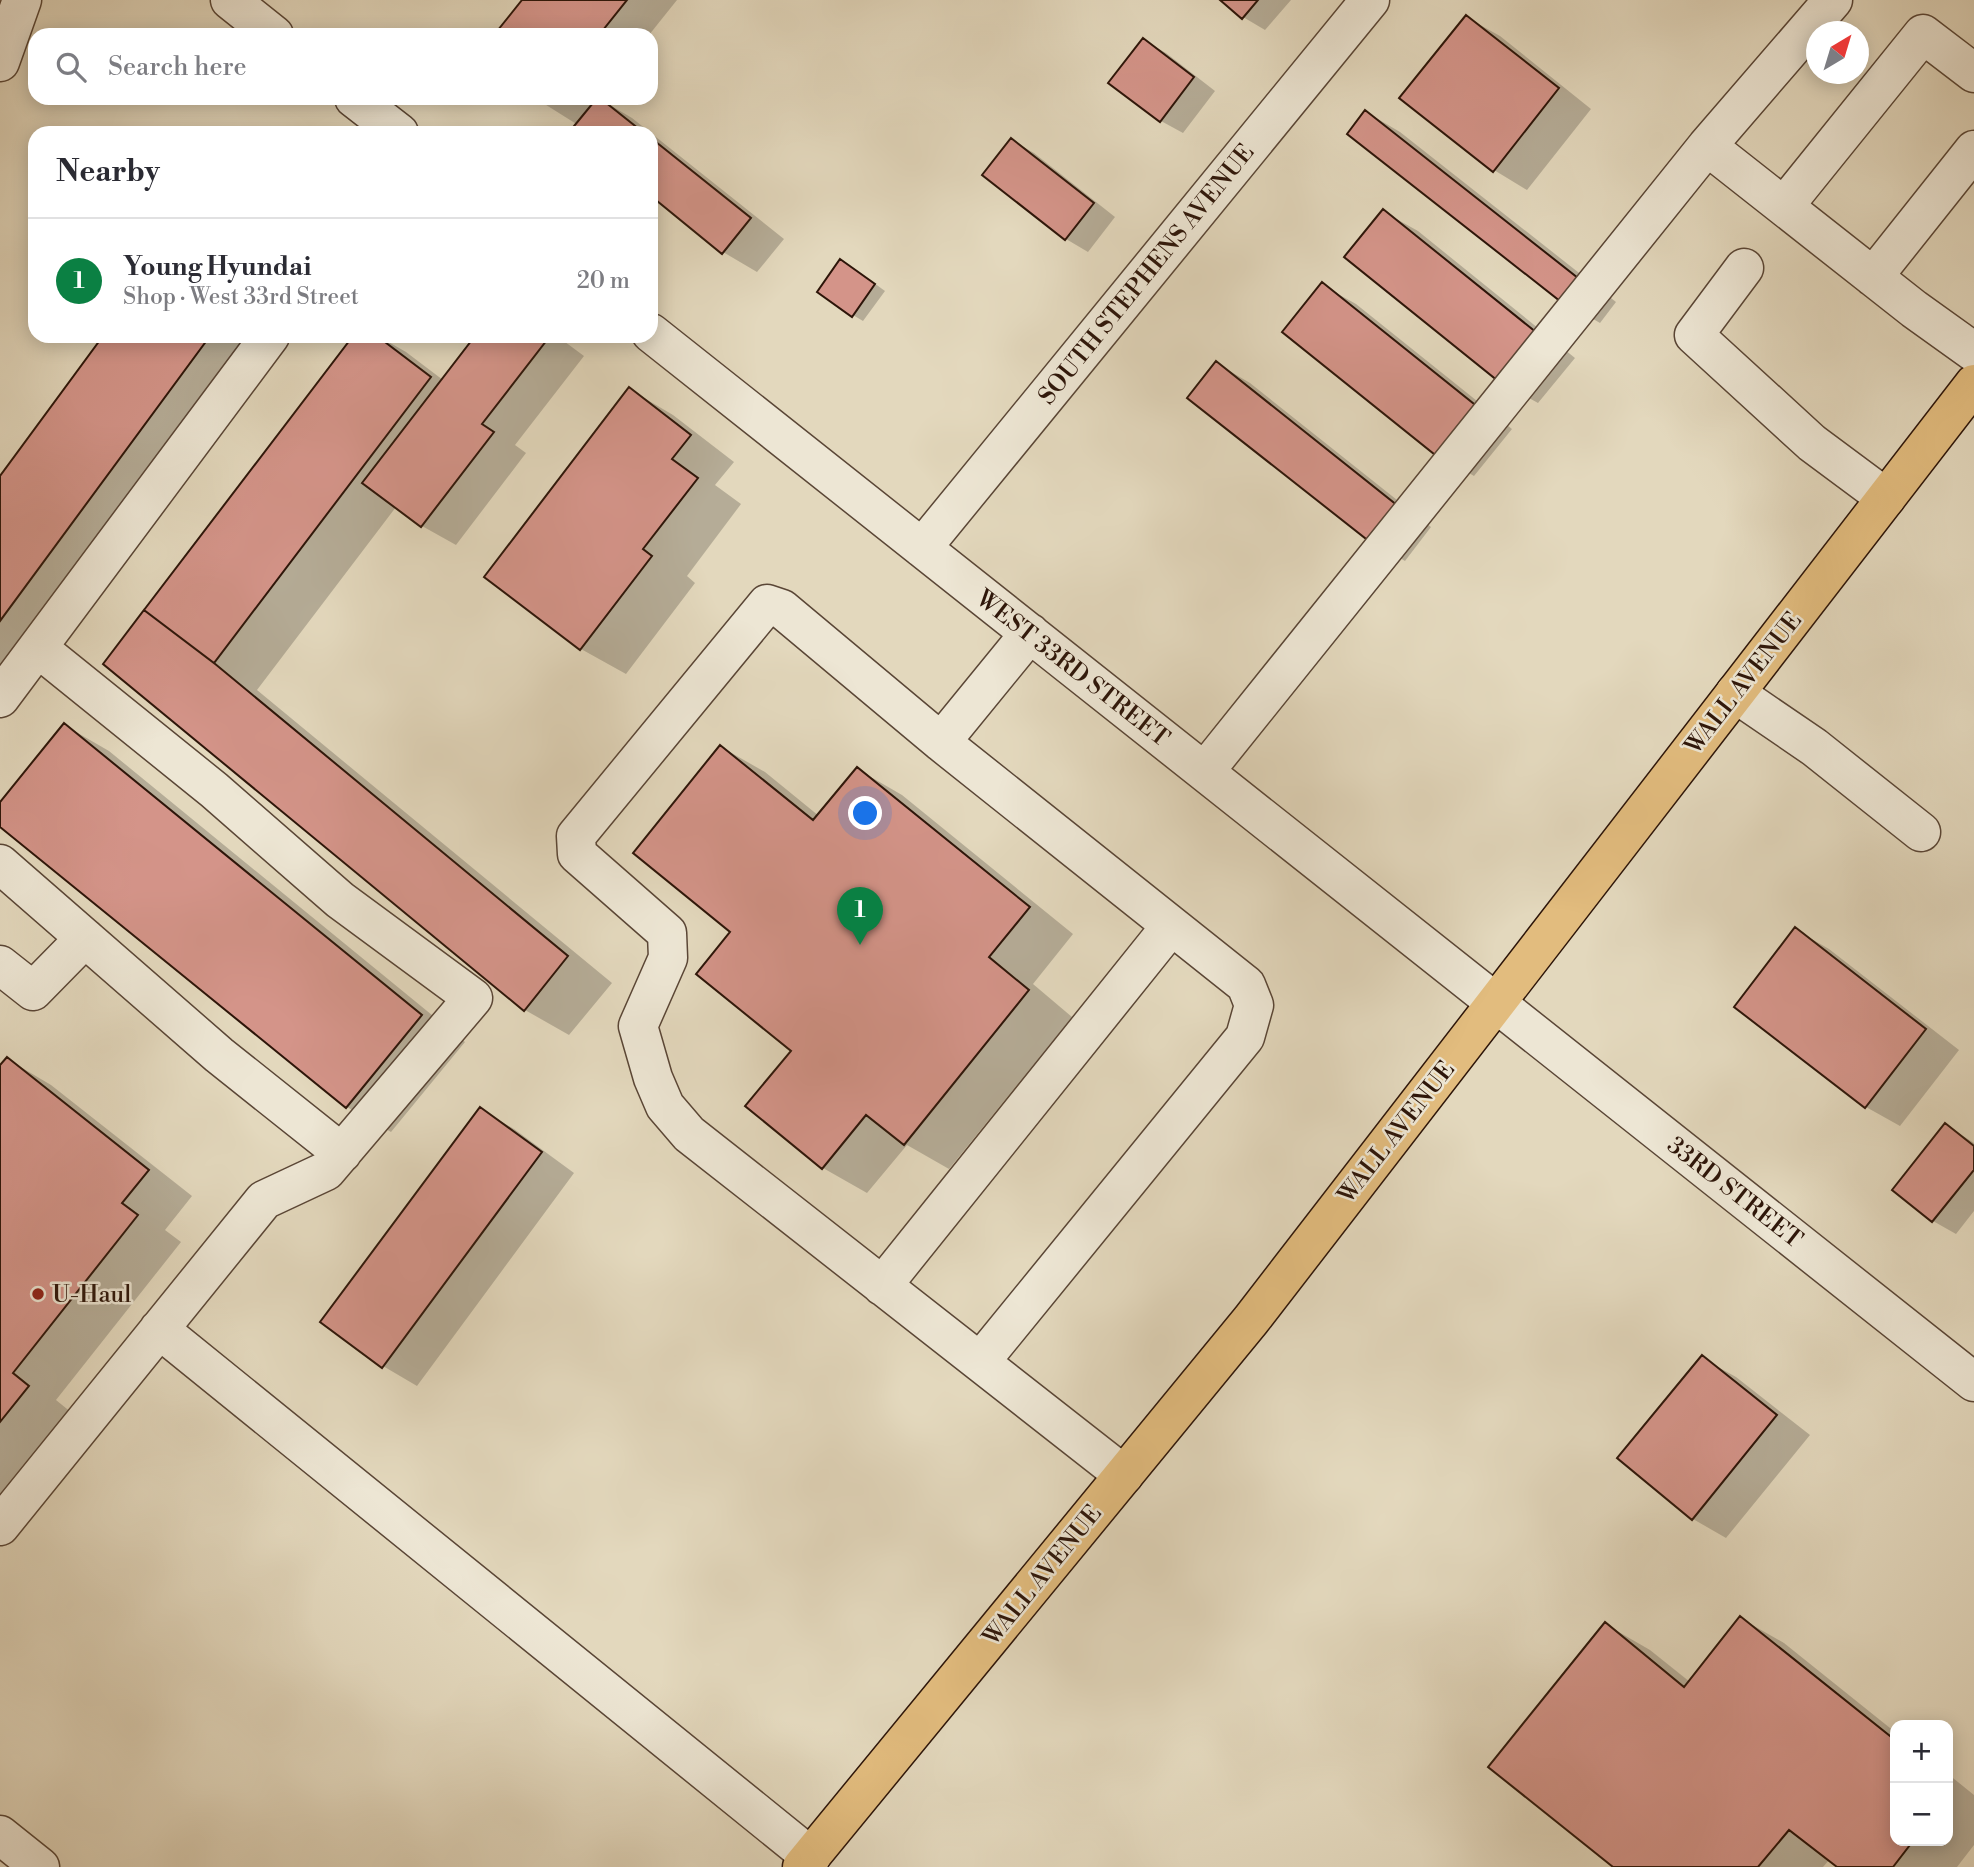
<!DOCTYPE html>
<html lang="en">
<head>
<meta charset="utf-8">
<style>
  :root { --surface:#fff; --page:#f7f7f7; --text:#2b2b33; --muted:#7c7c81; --line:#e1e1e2; --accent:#0b8043 }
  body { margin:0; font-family:"Libre Bodoni",serif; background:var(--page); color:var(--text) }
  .controls { position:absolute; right:21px; bottom:21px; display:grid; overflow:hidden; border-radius:14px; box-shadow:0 4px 18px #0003 }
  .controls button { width:63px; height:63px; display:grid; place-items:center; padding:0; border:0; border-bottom:2px solid var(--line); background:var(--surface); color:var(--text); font:35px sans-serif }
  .compass { position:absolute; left:1806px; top:21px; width:63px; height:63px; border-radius:50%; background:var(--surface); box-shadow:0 4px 18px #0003; rotate:38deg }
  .you { position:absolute; left:866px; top:814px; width:24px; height:24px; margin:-18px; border:5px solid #fff; border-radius:50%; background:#1a73e8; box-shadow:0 0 0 10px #1a73e833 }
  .badge { display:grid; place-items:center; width:46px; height:46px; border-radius:50%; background:var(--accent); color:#fff; font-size:23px; font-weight:700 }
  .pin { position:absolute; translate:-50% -58px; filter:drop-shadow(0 2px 4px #0008) }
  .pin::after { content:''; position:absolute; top:37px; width:24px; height:21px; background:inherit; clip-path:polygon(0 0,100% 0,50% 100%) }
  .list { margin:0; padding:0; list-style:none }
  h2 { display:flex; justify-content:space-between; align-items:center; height:91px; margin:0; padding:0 28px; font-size:30px }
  h2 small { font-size:23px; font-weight:400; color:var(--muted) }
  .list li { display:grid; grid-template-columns:46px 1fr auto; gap:21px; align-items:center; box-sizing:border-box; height:126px; padding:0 28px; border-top:2px solid var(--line) }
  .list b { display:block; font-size:26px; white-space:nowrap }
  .list p { margin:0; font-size:23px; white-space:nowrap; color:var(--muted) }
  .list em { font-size:23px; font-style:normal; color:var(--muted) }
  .icon { flex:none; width:38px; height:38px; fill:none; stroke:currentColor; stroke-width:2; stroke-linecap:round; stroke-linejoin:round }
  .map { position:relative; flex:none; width:1974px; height:1867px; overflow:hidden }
  .search { position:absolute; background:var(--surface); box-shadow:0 4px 18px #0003; left:28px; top:28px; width:630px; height:77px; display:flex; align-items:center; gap:18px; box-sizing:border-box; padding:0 24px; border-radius:21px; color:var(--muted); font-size:26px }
  .panel { position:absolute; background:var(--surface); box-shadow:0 4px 18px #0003; left:28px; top:126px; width:630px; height:217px; border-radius:21px }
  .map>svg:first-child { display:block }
</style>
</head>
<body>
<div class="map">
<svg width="1974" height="1867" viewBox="0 0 1974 1867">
  <rect width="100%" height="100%" fill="#e3d8bd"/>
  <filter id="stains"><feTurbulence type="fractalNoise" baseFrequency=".00286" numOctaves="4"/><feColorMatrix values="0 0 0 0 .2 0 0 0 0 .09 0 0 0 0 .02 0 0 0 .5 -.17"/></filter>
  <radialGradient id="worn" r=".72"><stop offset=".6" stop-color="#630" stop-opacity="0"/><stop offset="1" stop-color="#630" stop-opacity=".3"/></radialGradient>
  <!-- shadow -->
  <path fill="#0003" d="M 525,0 L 677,0 L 649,35 L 496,35 Z
    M 1222,0 L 1291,0 L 1265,30 L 1243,17 Z
    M 1466,17 L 1500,36 L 1591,109 L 1527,190 L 1494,170 Z
    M 1143,40 L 1166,53 L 1215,91 L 1183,133 L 1161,121 Z
    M 535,98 L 598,98 L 632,118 L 784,239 L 757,272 L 723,252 L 651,194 L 651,133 L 575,133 L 578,125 Z
    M 1366,112 L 1400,132 L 1616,302 L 1600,323 L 1566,303 Z
    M 1011,140 L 1034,153 L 1115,217 L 1088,252 L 1066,239 Z
    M 1384,212 L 1418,231 L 1575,358 L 1538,403 L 1504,384 Z
    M 852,267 L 885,291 L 863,321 L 853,315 Z
    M 1322,285 L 1356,304 L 1512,429 L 1474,476 L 1440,456 Z
    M 105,336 L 273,336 L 0,707 L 0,479 Z
    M 355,336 L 378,336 L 406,352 L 443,380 L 477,336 L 557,336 L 584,356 L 515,445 L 526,453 L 456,545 L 422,526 L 396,507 L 257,690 L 612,983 L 569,1035 L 525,1010 L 105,664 Z
    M 1216,363 L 1250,383 L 1431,527 L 1405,561 L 1371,541 Z
    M 629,389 L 673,415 L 734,462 L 715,485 L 741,504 L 687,576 L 695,583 L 626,674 L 581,649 L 486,576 Z
    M 64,725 L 109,751 L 465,1042 L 391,1132 L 347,1107 L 0,824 L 0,804 Z
    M 721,747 L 765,772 L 819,816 L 857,769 L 902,795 L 1073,934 L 1033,984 L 1072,1017 L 949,1169 L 907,1145 L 867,1193 L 823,1168 L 793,1050 L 733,932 Z
    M 1796,930 L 1829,949 L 1959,1050 L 1900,1126 L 1866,1107 L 1736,1006 Z
    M 7,1059 L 51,1085 L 192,1196 L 165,1230 L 181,1242 L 56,1400 L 72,1413 L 0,1504 L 0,1068 Z
    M 480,1109 L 514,1129 L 574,1173 L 417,1386 L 383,1366 Z
    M 1946,1125 L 1974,1143 L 1974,1211 L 1956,1234 L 1933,1221 Z
    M 1702,1358 L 1736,1377 L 1810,1435 L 1726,1538 L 1693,1519 Z
    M 1740,1618 L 1784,1643 L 1895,1732 L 1895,1841 L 1948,1841 L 1948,1774 L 1974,1795 L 1974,1845 L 1957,1867 L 1840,1867 L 1830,1859 L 1823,1867 L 1616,1867 L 1605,1624 L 1650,1650 L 1690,1682 Z"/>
  <!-- building -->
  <path fill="#d49489" stroke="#2d1509" stroke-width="2" d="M 522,0 L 627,0 L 599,35 L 494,35 Z
    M 1220,0 L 1258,0 L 1242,19 Z
    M 1466,15 L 1559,88 L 1493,172 L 1399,98 Z
    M 1143,38 L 1194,77 L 1160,122 L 1108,83 Z
    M 597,98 L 600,98 L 644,133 L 572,133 L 570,131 Z
    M 1365,110 L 1583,282 L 1565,305 L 1347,134 Z
    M 651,138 L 751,218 L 722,254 L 651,196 Z
    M 1011,138 L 1094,203 L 1065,240 L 982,175 Z
    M 1383,209 L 1542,337 L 1503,385 L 1344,257 Z
    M 840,259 L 875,284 L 852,317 L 817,292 Z
    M 1322,282 L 1479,408 L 1439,458 L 1282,332 Z
    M 103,336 L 210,336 L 0,621 L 0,476 Z
    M 353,336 L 377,336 L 431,377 L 214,663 L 144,610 Z
    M 475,336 L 550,336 L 482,424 L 494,432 L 421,527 L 362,483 Z
    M 1216,361 L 1398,506 L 1370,542 L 1187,398 Z
    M 629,387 L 691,435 L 672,459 L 698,478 L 643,549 L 652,556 L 580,650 L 484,577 Z
    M 144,610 L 214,663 L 568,956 L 524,1011 L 103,664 Z
    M 64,723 L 422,1015 L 346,1108 L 0,827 L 0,802 Z
    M 720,745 L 813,820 L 857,767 L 1030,907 L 989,957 L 1029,990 L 904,1145 L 866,1115 L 822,1169 L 745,1106 L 791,1051 L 696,974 L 730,932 L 633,853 Z
    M 1795,927 L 1926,1029 L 1865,1108 L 1734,1007 Z
    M 7,1057 L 149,1170 L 122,1203 L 138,1215 L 13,1373 L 29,1386 L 0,1422 L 0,1065 Z
    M 480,1107 L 542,1152 L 382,1368 L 320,1322 Z
    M 1945,1123 L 1974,1146 L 1974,1170 L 1932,1222 L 1892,1190 Z
    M 1702,1355 L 1777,1415 L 1692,1520 L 1617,1458 Z
    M 1740,1616 L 1895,1740 L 1895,1841 L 1913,1841 L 1893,1867 L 1837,1867 L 1789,1830 L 1758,1867 L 1613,1867 L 1488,1767 L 1605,1622 L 1684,1687 Z"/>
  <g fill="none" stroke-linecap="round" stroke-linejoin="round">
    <!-- minor casing -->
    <g stroke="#5a4636" stroke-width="41">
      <path id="minor" d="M 230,0 L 274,35
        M 0,62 L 22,0
        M 354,98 L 399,133
        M 1707,146 L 1914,309 L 1974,352
        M 1785,205 L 1923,34 L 1974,73
        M 1744,268 L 1694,335 L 1812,443 L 1886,498
        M 1873,277 L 1974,150
        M 651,333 L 1974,1382
        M 922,548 L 1370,0
        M 1735,693 L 1814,747 L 1921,832
        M 0,698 L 270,336
        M 941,742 L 1030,633
        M 1205,771 L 1707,146 L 1833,0
        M 0,864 L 219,1055 L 342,1153
        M 0,965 L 33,991 L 85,938
        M 882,1286 L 1171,926
        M 159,1329 L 811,1857
        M 980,1362 L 1245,1037 L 1254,1005 L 1246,985 L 941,742 L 782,609 L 767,604 L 576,836 L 577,854 L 667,933 L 668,958 L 638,1026 L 653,1078 L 665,1106 L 689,1134 C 834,1248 979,1362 1124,1475
        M 0,1526 L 264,1200 L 326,1171 L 473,998 L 340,900 L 214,790 L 38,648
        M 0,1835 L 40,1867"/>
    </g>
    <!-- major casing -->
    <g stroke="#2d1509" stroke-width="41">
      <path id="major" d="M 802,1867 L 1251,1320 L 1974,384"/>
    </g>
    <!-- minor -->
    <use href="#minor" stroke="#ede6d4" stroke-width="38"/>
    <!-- major -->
    <use href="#major" stroke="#e2bc7e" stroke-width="38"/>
  </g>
  <!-- markers -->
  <circle fill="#8f2418" stroke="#ede6d4" stroke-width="2.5" cx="38" cy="1294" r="7"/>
  <g text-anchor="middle" stroke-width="5" stroke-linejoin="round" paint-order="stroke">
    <!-- street labels -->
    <g font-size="24" fill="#2d1509" stroke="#ede6d4">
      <text transform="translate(1146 274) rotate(-51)" y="8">SOUTH STEPHENS AVENUE</text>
      <text transform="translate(1073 668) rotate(38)" y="8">WEST 33RD STREET</text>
      <text transform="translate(1743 683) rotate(-52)" y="8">WALL AVENUE</text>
      <text transform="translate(1396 1132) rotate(-52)" y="8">WALL AVENUE</text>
      <text transform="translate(1735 1192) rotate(38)" y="8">33RD STREET</text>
      <text transform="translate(1042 1575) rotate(-51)" y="8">WALL AVENUE</text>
    </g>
    <!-- poi labels -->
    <g font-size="24" fill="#2d1509" stroke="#ede6d4" text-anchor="start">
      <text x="52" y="1302">U-Haul</text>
    </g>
  </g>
  <rect width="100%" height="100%" filter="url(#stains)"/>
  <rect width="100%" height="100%" fill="url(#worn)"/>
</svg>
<div class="controls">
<button>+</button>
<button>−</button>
</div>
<svg class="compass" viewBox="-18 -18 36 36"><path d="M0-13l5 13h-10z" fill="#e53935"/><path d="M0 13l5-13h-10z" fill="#7c7c81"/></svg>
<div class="you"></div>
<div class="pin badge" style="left:860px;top:945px">1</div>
<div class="search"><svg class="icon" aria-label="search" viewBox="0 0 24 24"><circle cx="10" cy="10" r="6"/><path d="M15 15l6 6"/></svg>Search here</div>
<section class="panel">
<h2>Nearby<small></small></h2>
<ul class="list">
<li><span class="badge">1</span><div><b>Young Hyundai</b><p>Shop · West 33rd Street</p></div><em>20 m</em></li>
</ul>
</section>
</div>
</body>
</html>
